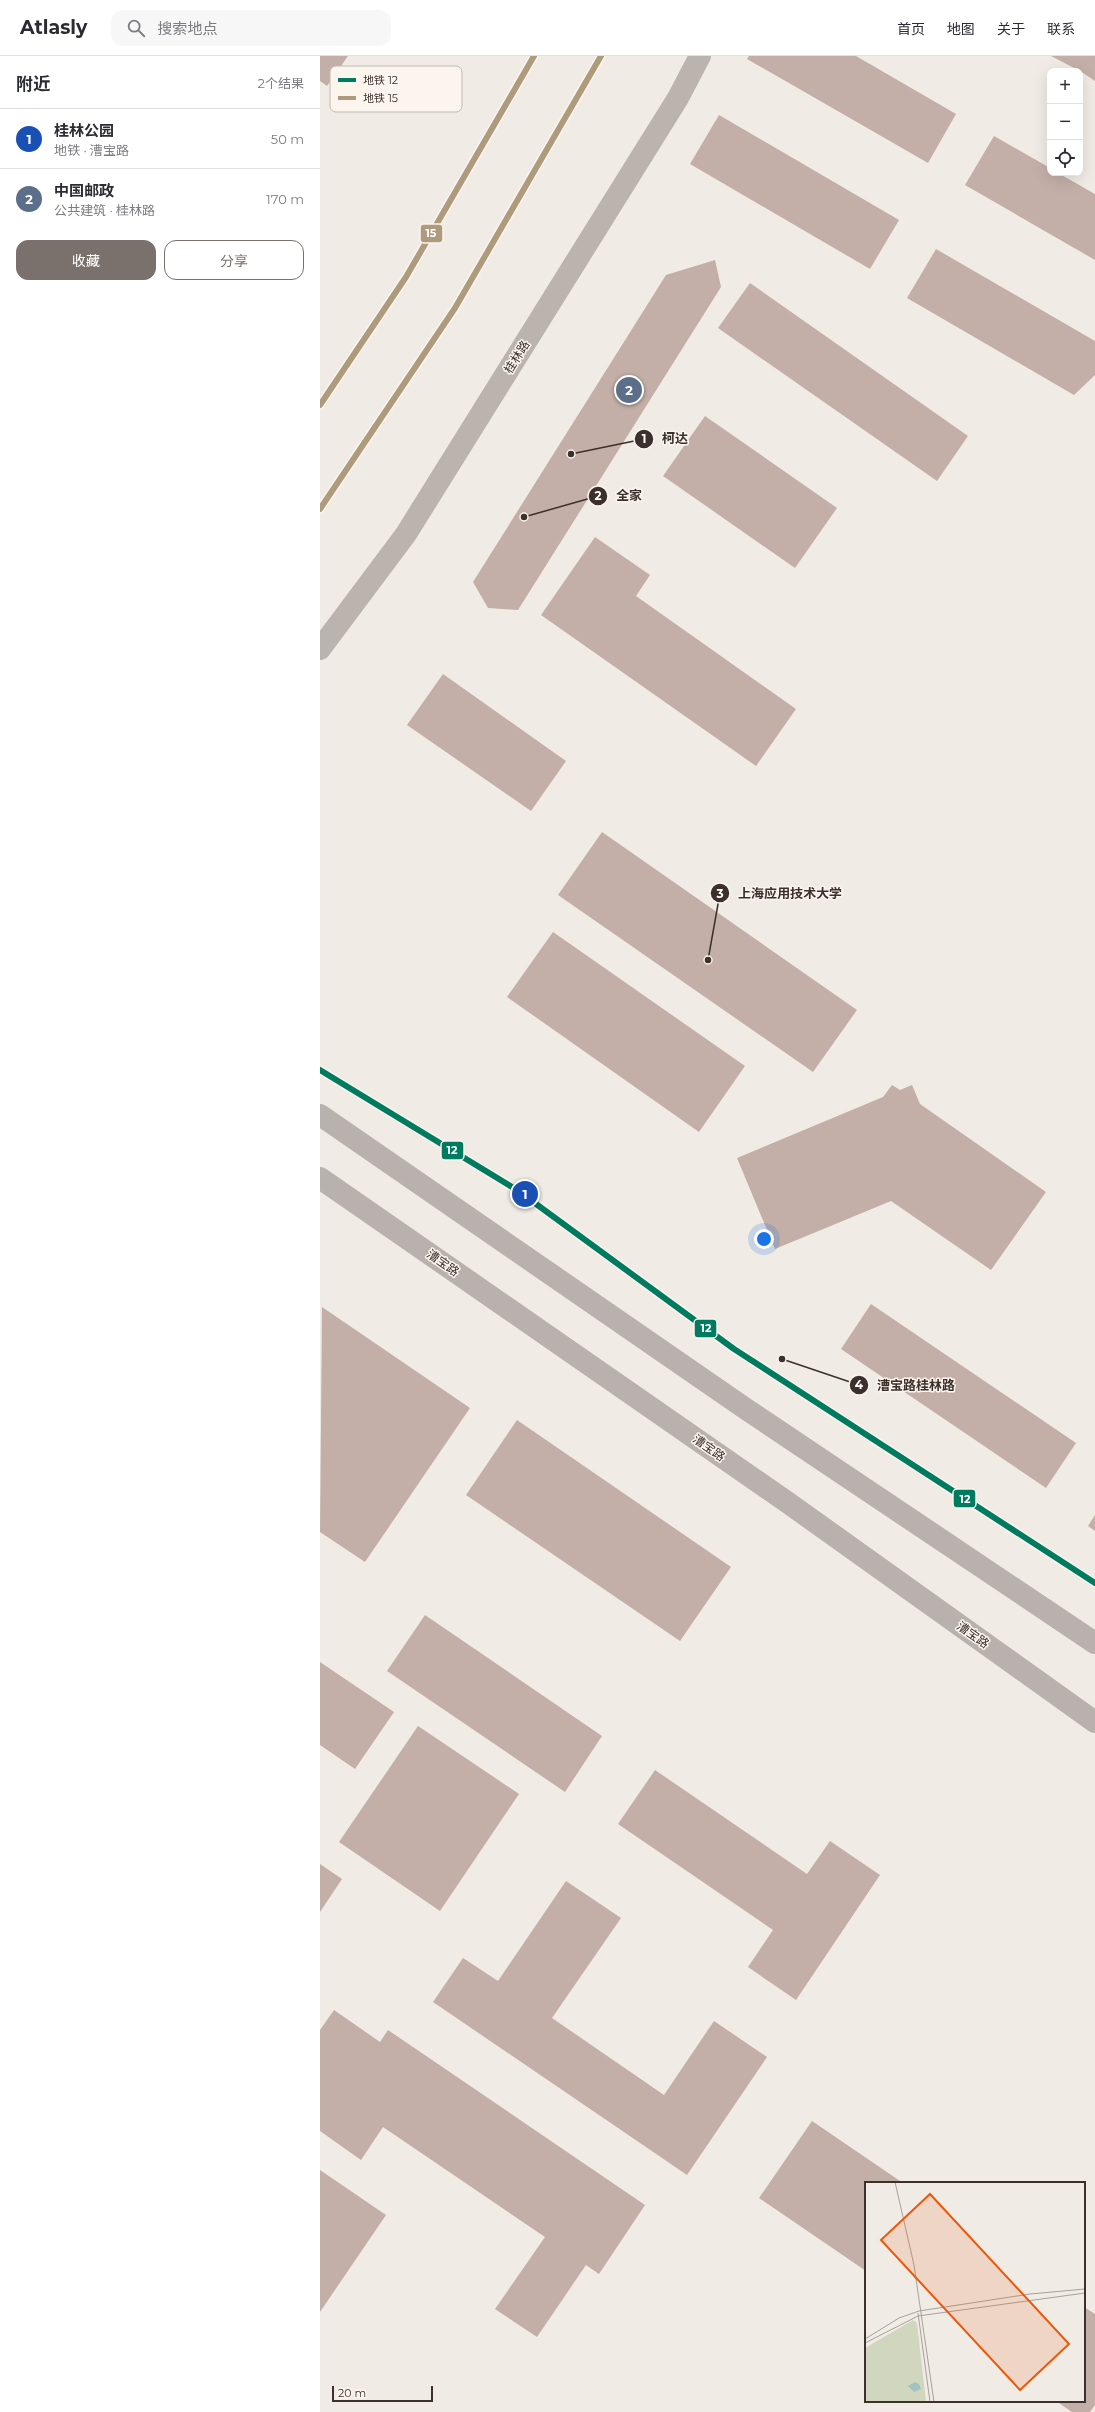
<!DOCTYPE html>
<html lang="zh">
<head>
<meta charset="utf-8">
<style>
  :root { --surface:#fff; --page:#f7f7f7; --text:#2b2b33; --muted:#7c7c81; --line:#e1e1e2; --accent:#7a716c }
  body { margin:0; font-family:Montserrat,"Noto Sans SC",sans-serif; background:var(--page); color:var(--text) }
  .controls { position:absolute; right:12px; top:12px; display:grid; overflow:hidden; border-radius:8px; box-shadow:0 4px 16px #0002 }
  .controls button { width:36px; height:36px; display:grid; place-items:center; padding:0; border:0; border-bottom:1px solid var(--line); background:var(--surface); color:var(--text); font:20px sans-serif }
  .scale { position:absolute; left:12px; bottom:10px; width:101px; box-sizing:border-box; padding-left:4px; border:2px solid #3b302b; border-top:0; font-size:11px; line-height:14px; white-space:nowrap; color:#3b302b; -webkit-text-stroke:3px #fbf5ee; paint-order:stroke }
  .you { position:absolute; left:444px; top:1183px; width:14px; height:14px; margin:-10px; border:3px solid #fff; border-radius:50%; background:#1a73e8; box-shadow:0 0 0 6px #1a73e833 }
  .badge { display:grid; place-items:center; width:26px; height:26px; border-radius:50%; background:var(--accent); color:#fff; font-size:13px; font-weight:700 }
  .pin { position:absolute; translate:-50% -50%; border:2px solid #fff; box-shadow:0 1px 4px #0006 }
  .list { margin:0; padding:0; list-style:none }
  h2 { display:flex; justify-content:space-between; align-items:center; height:52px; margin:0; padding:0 16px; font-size:17px }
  h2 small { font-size:13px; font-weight:400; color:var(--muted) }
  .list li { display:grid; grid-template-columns:26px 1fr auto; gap:12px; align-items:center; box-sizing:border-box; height:60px; padding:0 16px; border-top:1px solid var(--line) }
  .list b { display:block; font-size:15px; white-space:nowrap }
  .list p { margin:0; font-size:13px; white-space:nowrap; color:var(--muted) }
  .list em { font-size:13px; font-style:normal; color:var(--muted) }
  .actions { display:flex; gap:8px; padding:12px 16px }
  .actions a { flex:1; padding:9px 0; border:1px solid var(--accent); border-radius:12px; text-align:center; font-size:14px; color:var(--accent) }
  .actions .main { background:var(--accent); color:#fff }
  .icon { flex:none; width:22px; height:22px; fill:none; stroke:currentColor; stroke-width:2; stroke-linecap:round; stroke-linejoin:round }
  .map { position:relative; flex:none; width:775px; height:2356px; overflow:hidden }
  header { display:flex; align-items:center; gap:24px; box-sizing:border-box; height:56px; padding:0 20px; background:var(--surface); border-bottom:1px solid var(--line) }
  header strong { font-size:19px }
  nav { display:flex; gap:22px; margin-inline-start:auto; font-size:14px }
  .search { width:280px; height:36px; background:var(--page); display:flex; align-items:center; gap:10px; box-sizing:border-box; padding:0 14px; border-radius:12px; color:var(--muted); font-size:15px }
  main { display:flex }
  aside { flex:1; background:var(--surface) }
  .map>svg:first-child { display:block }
</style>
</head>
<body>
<header>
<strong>Atlasly</strong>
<div class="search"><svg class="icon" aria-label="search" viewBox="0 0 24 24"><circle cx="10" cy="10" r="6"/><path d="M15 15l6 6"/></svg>搜索地点</div>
<nav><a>首页</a><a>地图</a><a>关于</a><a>联系</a></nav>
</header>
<main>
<aside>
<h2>附近<small>2个结果</small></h2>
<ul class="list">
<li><span class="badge" style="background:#1a4fb4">1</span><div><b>桂林公园</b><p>地铁 · 漕宝路</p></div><em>50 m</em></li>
<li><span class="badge" style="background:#5c6f8a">2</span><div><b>中国邮政</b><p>公共建筑 · 桂林路</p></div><em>170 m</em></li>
</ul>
<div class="actions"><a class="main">收藏</a><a>分享</a></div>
</aside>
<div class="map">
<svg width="775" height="2356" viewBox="0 0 775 2356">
  <rect width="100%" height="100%" fill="#f0ebe5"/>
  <!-- building -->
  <path fill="#c3afa7" d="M 0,0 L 28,0 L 7,30 L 0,25 Z
    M 429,0 L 536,0 L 636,58 L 608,107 L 427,3 Z
    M 731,0 L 775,0 L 775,25 L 760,15 Z
    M 399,59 L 579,164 L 550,213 L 370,108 Z
    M 674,80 L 730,112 L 730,117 L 738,117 L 775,138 L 775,204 L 645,129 Z
    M 616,193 L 775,285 L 775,319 L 754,339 L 587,242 Z
    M 395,204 L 401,231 L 198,554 L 168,552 L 153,526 L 346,219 Z
    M 430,227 L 648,380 L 617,425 L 398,272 Z
    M 385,360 L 517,452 L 475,512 L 343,420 Z
    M 275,481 L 330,519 L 316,540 L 476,653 L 436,710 L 221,559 Z
    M 123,618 L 246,705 L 211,755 L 87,669 Z
    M 282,776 L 537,954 L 493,1016 L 238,839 Z
    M 233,876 L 425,1010 L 379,1076 L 187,941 Z
    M 572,1029 L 580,1034 L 592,1029 L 600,1048 L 726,1136 L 671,1214 L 571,1145 L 455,1193 L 417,1102 L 563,1041 Z
    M 551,1248 L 756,1387 L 726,1432 L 521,1293 Z
    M 2,1251 L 150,1352 L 45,1506 L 0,1476 Z
    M 197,1364 L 411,1511 L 360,1585 L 146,1439 Z
    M 775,1459 L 775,1475 L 768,1470 Z
    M 105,1559 L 282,1680 L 245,1736 L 67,1615 Z
    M 0,1606 L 74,1656 L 35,1713 L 0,1689 Z
    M 98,1670 L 199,1738 L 120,1855 L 19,1786 Z
    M 335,1714 L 487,1818 L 510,1785 L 560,1819 L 476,1944 L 428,1911 L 453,1874 L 298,1768 Z
    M 0,1808 L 22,1823 L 0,1856 Z
    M 246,1825 L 301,1862 L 232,1962 L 344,2039 L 394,1965 L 447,2001 L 367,2119 L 113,1946 L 143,1902 L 178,1925 Z
    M 14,1954 L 60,1986 L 68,1974 L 325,2149 L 279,2218 L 266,2209 L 217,2281 L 175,2253 L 225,2181 L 63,2071 L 41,2104 L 0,2075 L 0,1974 Z
    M 492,2065 L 583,2127 L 546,2127 L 546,2215 L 439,2142 Z
    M 0,2114 L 66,2159 L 0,2256 Z
    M 764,2251 L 775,2258 L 775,2349 L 770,2356 L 752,2356 L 736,2345 L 764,2345 Z"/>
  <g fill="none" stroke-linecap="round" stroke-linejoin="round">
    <!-- secondary -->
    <path stroke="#bab3ae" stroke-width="22" d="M 0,593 L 86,478 L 358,42 L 380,0"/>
    <!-- primary -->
    <path stroke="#b8b1ad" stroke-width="22" d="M 0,1059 L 426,1353 L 775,1587
      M 0,1122 L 467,1446 L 775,1666"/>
    <!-- metro-1 casing -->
    <g stroke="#fbf5ee" stroke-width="9">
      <path id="metro-1" d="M 0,1014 L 197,1134 L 414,1293 L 775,1527"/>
    </g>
    <!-- metro-2 casing -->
    <g stroke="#fbf5ee" stroke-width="9">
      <path id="metro-2" d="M 0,349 L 86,221 L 214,0
        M 0,453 L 135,252 L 281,0"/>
    </g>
    <!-- metro-1 -->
    <use href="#metro-1" stroke="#007b5f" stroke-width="6"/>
    <!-- metro-2 -->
    <use href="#metro-2" stroke="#ae9b7d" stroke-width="6"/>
  </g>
  <g text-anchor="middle" stroke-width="3" stroke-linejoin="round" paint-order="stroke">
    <!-- street labels -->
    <g font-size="12" fill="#3b302b" stroke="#fbf5ee">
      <text transform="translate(197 301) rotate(-58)" y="4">桂林路</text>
      <text transform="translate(123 1207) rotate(35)" y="4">漕宝路</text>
      <text transform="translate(389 1392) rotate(35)" y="4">漕宝路</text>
      <text transform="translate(653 1579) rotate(35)" y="4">漕宝路</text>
    </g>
  </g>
  <!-- overview -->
  <g transform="translate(545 2126)">
    <rect width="220" height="220" fill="#f0ebe5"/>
    <path d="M 48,138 L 52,141 L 61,220 L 0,220 L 0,166 Z" fill="#d1d6bf"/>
    <path d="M 50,200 L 54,202 L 56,207 L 49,210 L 43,204 Z" fill="#a1c2c1"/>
    <path fill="none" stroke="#a8a09b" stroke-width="1" d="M 30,0 L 49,83 L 69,220M 53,131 L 65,220M 0,157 L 34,136 L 54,129 L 165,112 L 220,107M 0,161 L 53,134 L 220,111M 159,220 L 198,220"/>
    <path fill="#e8590c" fill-opacity="0.15" stroke="#e8590c" stroke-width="2" d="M 65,12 L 204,162 L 155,208 L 16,58 Z"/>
    <rect width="220" height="220" fill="none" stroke="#3b302b" stroke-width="2"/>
  </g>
  <!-- legend -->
  <rect x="10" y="10" width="132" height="46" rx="6" fill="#fbf5ee" stroke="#c1bab4" stroke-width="1"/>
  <rect x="18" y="22" width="18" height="4" fill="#007b5f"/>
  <rect x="18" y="40" width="18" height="4" fill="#ae9b7d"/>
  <g font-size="11" fill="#3b302b">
    <text x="43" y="28">地铁 12</text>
    <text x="43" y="46">地铁 15</text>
  </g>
  <!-- callouts -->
  <path fill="none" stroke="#3b302b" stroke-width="1.5" d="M251 398L324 383M204 461L278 440M388 904L400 837M462 1303L539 1329"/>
  <g fill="#3b302b" stroke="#fbf5ee" stroke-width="1.5">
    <circle cx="251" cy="398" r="4"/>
    <circle cx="204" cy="461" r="4"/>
    <circle cx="388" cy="904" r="4"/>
    <circle cx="462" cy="1303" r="4"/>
    <circle cx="324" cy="383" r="10"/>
    <circle cx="278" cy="440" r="10"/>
    <circle cx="400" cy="837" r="10"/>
    <circle cx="539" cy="1329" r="10"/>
  </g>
  <g font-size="12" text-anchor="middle" font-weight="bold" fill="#fff">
    <text x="324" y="387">1</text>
    <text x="278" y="444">2</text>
    <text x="400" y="842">3</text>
    <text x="539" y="1333">4</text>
  </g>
  <g font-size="13" text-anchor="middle" font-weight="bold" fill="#3b302b" stroke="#fbf5ee" stroke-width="3" stroke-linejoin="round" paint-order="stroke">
    <text x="355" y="387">柯达</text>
    <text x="309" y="444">全家</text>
    <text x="470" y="842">上海应用技术大学</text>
    <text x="596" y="1334">漕宝路桂林路</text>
  </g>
  <g stroke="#fbf5ee" stroke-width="1.5">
    <rect x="100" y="168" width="23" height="19" rx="4" fill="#ae9b7d"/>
    <rect x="121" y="1085" width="23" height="19" rx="4" fill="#007b5f"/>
    <rect x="374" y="1263" width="23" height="19" rx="4" fill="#007b5f"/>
    <rect x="633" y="1433" width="23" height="19" rx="4" fill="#007b5f"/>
  </g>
  <g font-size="11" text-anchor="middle" font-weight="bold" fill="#fff">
    <text x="111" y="181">15</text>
    <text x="132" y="1098">12</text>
    <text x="386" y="1276">12</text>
    <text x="645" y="1447">12</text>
  </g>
</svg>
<div class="controls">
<button>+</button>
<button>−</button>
<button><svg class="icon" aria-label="locate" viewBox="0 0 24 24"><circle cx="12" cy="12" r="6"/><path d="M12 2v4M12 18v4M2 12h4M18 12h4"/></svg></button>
</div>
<div class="scale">20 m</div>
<div class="you"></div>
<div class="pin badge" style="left:205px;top:1138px;background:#1a4fb4">1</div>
<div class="pin badge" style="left:309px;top:334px;background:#5c6f8a">2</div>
</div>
</main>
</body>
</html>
